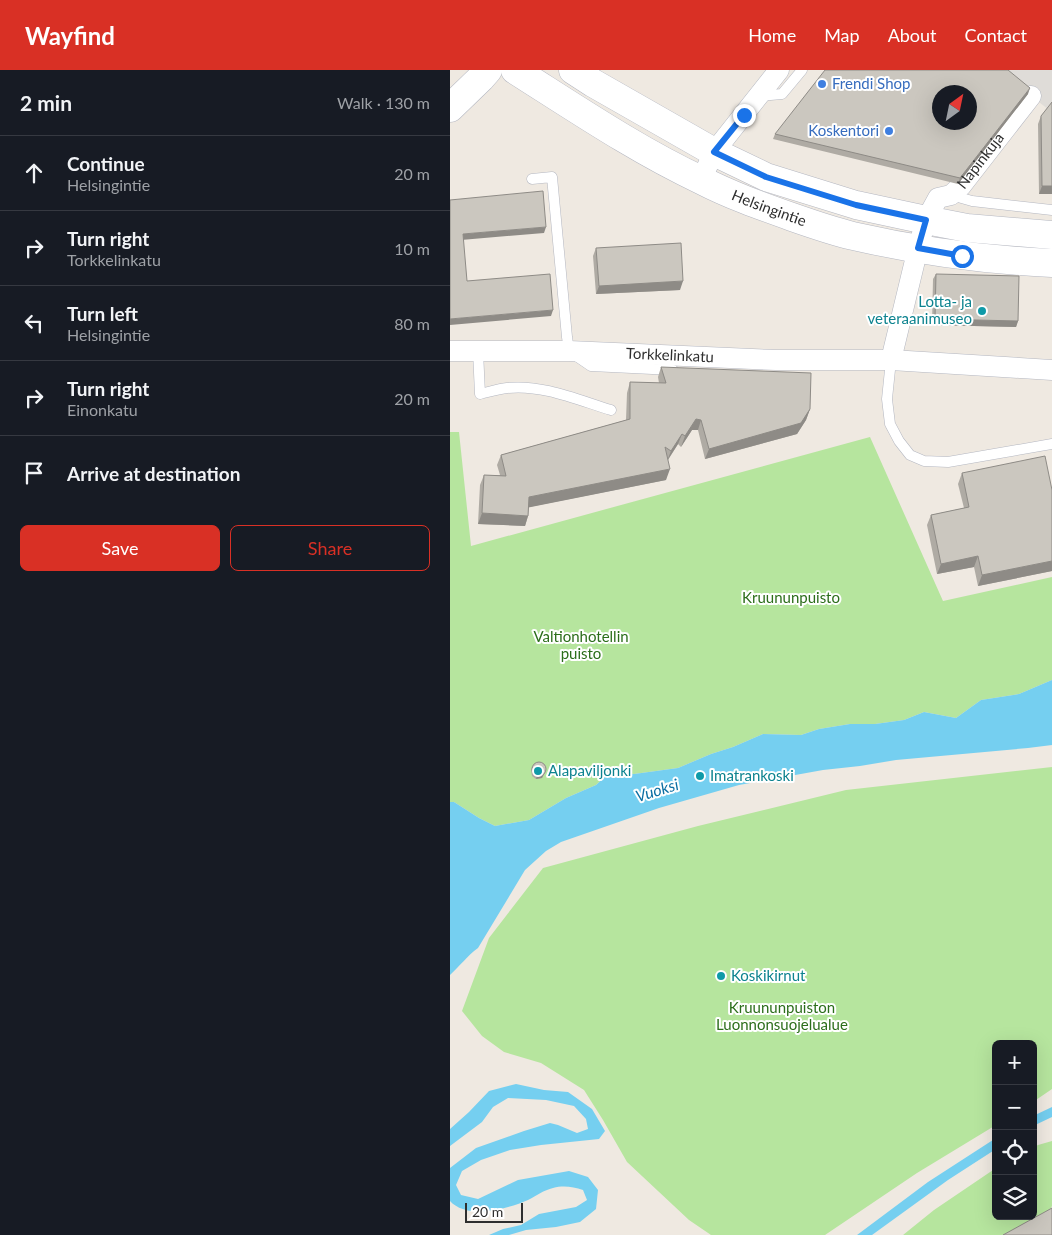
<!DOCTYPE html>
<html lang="en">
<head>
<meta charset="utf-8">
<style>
  :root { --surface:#171b24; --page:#20242c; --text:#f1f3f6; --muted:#9ea1a6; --line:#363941; --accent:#d93025 }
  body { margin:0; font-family:Lato,sans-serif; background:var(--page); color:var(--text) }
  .controls { position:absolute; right:15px; bottom:15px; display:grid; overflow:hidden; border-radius:8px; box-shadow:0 5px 20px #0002 }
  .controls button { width:45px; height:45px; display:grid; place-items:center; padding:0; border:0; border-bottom:1px solid var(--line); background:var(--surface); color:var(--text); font:25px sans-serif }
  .compass { position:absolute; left:482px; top:15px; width:45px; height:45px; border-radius:50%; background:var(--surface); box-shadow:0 5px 20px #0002; rotate:33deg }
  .scale { position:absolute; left:15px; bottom:12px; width:58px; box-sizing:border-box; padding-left:5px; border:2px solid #2e2e2e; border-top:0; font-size:14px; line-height:18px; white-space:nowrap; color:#2e2e2e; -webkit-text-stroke:4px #fff; paint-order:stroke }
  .stop { position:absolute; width:15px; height:15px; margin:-11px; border:4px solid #1a73e8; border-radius:50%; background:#fff }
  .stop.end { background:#1a73e8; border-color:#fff; box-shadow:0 1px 5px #0008 }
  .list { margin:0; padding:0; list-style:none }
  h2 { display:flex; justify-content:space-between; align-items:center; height:65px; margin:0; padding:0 20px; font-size:21px }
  h2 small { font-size:16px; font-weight:400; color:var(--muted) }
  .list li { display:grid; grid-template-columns:32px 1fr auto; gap:15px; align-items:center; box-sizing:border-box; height:75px; padding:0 20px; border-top:1px solid var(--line) }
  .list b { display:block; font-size:19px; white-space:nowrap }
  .list p { margin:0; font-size:16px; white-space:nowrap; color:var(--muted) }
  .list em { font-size:16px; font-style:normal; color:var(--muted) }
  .actions { display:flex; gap:10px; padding:15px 20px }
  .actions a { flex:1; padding:11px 0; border:1px solid var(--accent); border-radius:8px; text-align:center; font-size:18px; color:var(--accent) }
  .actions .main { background:var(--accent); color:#fff }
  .icon { flex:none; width:28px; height:28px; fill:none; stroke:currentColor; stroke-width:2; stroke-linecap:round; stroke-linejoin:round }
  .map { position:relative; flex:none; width:602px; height:1165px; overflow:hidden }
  header { display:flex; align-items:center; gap:30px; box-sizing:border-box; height:70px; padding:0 25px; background:var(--accent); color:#fff }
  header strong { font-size:24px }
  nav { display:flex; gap:28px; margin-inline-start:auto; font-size:18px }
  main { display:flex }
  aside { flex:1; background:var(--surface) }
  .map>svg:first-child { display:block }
</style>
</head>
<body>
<header>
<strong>Wayfind</strong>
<nav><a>Home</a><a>Map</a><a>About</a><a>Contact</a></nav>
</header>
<main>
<aside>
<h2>2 min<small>Walk · 130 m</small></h2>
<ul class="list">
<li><svg class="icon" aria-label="ahead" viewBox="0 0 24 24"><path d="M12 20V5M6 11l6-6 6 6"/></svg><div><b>Continue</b><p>Helsingintie</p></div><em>20 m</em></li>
<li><svg class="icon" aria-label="right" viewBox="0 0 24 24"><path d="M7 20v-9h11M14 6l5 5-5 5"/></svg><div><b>Turn right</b><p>Torkkelinkatu</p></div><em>10 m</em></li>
<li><svg class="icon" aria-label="left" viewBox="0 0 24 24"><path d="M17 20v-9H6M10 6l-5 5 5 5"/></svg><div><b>Turn left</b><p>Helsingintie</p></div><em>80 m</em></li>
<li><svg class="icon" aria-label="right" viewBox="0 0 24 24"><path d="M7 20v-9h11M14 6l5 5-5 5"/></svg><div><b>Turn right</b><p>Einonkatu</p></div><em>20 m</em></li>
<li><svg class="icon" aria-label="arrive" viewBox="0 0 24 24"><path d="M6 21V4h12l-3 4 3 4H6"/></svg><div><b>Arrive at destination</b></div></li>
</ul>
<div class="actions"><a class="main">Save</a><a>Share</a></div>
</aside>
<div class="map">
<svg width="602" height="1165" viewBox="0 0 602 1165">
  <rect width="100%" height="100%" fill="#efe9e1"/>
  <!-- green -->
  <path fill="#b6e59e" d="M 0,362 L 9,362 L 21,476 L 420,367 L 493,531 L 602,507 L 602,610 L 569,624 L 531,630 L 506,648 L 474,642 L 454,650 L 425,654 L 400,654 L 369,659 L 351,665 L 313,664 L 283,677 L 261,684 L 228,698 L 184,704 L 160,702 L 146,715 L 116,728 L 79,750 L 45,756 L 29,748 L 4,732 L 0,732 Z
    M 602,697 L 602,1019 L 583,1032 L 583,974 L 546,974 L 546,1055 L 467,1103 L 375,1165 L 261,1165 L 239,1150 L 177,1092 L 153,1050 L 134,1020 L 91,993 L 54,982 L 32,966 L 12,941 L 39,868 L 93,798 L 248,756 L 396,720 Z
    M 602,1071 L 602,1136 L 597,1145 L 562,1165 L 453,1165 L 484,1140 L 546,1098 L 546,1146 L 583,1146 L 583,1078 L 588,1075 Z"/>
  <!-- plaza -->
  <path fill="#dfdcd8" d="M 548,0 L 602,0 L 602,37 L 599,40 Z"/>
  <!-- water -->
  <path fill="#75cff0" d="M 602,610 L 602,675 L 578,678 L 446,690 L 410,696 L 373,700 L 289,715 L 209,738 L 111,772 L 96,781 L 75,800 L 28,878 C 17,886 10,896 0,905 L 0,732 L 4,732 L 29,748 L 45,756 L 79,750 L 116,728 L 146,715 L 160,702 L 184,704 L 228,698 L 261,684 L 283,677 L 313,664 L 351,665 L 369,659 L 400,654 L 425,654 L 454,650 L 474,642 L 506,648 L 531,630 L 569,624 Z
    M 66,1014 L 94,1020 L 118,1022 L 142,1039 L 155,1061 L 149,1069 L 91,1075 L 60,1080 L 31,1090 L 12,1101 L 6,1115 L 11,1125 L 28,1129 L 68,1110 L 119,1101 L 138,1107 L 148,1120 L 146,1139 L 130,1152 L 106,1157 L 76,1160 L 59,1165 L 39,1165 L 53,1159 L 71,1155 L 89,1144 L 126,1137 L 137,1130 L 133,1120 C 123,1117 114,1115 103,1118 C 94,1120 86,1126 78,1130 C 58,1139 17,1150 0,1131 L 0,1098 L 26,1078 L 74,1061 L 100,1053 L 108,1055 L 127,1063 L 138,1059 L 136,1049 L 124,1036 L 96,1030 L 58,1028 L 43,1037 L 32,1052 L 0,1076 L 0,1059 L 19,1042 L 39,1021 Z
    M 602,1037 L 602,1047 L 583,1056 L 583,1046 Z
    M 546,1068 L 546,1079 L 498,1110 L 422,1165 L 407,1165 L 478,1112 Z"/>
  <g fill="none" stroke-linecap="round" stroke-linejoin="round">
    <!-- lane casing -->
    <g stroke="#b4b7c1" stroke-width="11">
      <path id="lane" d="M 310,26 L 332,24 L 352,0
        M 82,109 L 102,107 L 117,267 L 119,281 L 141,296 L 223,300
        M 501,125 L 522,131 L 602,140
        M 28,281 L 30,324 C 39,322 48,319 57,318 C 92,314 128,330 161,340
        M 441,290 L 437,329 L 440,354 L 449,371 L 460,385 L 474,391 L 498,392 L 602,374"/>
    </g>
    <!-- street casing -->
    <g stroke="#b4b7c1" stroke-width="21">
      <g id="street">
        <path d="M 251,110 L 264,82 L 329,0"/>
        <path id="s1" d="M 0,281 L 119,281 L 326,290 L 441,290 L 602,300"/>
        <path id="s2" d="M 441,290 L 468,178 L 476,150 L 488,128 L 501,125 L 511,116 L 581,26"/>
      </g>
    </g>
    <!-- secondary casing -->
    <g stroke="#b4b7c1" stroke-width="29">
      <g id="secondary">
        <path id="s3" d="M 65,0 C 125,38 187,80 251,110 C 280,125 311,136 342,147 C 362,154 382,161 403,166 C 469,181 535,190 602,193"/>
        <path d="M 123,0 L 143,13 L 264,82 L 316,107 L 406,135 L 476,150 L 517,158 L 602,165"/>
        <path d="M 0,38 L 31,8 L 38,0"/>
      </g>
    </g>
    <!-- lane -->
    <use href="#lane" stroke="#fff" stroke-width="10"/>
    <!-- street -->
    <use href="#street" stroke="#fff" stroke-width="20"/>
    <!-- secondary -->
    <use href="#secondary" stroke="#fff" stroke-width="28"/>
  </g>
  <!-- wall -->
  <path fill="#afaba4" d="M 578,24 L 508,114 L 323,69 L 325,64 Z
    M 602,32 L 602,124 L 589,124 L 588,54 L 591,46 Z
    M 146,178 L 230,220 L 146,224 L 143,186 Z
    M 486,204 L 568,251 L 566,257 L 482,255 L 483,209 Z
    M 211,297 L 360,339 L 356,350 L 347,364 L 255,389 L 248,360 L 242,360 L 231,377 L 228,374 L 218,390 L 216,410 L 79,437 L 78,446 L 75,456 L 28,454 L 30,415 L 34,405 L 50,405 L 47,395 L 51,385 L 176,350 L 177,323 L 180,312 L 209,313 L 208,307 Z
    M 512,403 L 602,420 L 602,501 L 528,516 L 524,497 L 487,504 L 477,455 L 481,445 L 514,438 L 508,414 Z
    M 82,697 L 95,703 L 92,708 L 86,709 L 82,706 L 81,700 Z"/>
  <!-- shaded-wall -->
  <path fill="#8e8b86" d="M 580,18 L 578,24 L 508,114 L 510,108 Z
    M 592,116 L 602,116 L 602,124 L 589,124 Z
    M 96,157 L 94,163 L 11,170 L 13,164 Z
    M 233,211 L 230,220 L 146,224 L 149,216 Z
    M 103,240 L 101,246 L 0,255 L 0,249 Z
    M 485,249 L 568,251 L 566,257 L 482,255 Z
    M 360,339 L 356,350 L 347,364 L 255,389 L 259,379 Z
    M 246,349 L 251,350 L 248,360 L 242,360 L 231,377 L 235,366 Z
    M 232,364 L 228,374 L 217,391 L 221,381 Z
    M 220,399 L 216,410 L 76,438 L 79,427 Z
    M 32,443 L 78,446 L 75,456 L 28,454 Z
    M 528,486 L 524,497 L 487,504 L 491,494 Z
    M 602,491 L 602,501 L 528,516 L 532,505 Z
    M 96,700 L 92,708 L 86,709 L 87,706 Z"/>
  <!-- building -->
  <path fill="#cbc7bf" stroke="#8e8b86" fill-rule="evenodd" d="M 375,0 L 558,0 L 580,18 L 510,108 L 325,64 ZM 490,22 L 520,22 L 520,52 L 490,52 Z
    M 602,32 L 602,116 L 592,116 L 591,46 Z
    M 93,121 L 96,157 L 13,164 L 17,211 L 100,204 L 103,240 L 0,249 L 0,130 Z
    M 231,173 L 233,211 L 149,216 L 146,178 Z
    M 486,204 L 569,206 L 568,251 L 485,249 Z
    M 211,297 L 361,303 L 360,339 L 351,353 L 259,379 L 251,350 L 246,349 L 235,366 L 232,364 L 221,381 L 215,377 L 220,399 L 79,427 L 78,446 L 32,443 L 34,405 L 56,406 L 51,385 L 180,349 L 180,312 L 216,313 Z
    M 595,386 L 602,420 L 602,491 L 532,505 L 528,486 L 491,494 L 481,445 L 519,437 L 512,403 Z
    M82 699a7 7 0 1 1 14 0a7 7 0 1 1-14 0Z
    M 602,1138 L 602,1165 L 553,1165 Z"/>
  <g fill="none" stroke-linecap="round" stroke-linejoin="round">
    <!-- route -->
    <path stroke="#1a73e8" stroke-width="6" d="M 294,45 L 264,82 L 316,107 L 406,135 L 476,150 L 468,178 L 512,186"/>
  </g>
  <!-- markers -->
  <g fill="#3f7fe0" stroke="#fff" stroke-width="2">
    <circle cx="372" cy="14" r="5"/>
    <circle cx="439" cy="61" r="5"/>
  </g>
  <g fill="#0f9aa8" stroke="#fff" stroke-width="2">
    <circle cx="532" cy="241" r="5"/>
    <circle cx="88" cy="701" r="5"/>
    <circle cx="250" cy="706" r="5"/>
    <circle cx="271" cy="906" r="5"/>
  </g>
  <g text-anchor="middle" stroke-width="4" stroke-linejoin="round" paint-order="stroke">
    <!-- shop labels -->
    <g font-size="15" fill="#366cbe" stroke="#fff" text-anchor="start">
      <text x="382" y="19">Frendi Shop</text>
      <text x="429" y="66" text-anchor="end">Koskentori</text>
    </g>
    <!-- street labels -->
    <g font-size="15" fill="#2e2e2e" stroke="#fff">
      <text dy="5" stroke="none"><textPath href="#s2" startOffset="228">Napinkuja</textPath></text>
      <text dy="5" stroke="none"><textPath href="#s3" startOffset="290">Helsingintie</textPath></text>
      <text dy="5" stroke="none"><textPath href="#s1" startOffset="220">Torkkelinkatu</textPath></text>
    </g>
    <!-- culture labels -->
    <g font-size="15" fill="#0d838f" stroke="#fff" text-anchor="start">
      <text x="522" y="237" text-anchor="end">Lotta- ja<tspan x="522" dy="17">veteraanimuseo</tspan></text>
      <text x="98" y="706">Alapaviljonki</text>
      <text x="260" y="711">Imatrankoski</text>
      <text x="281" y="911">Koskikirnut</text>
    </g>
    <!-- park labels -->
    <g font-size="15" fill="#2c6e1b" stroke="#fff">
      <text x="341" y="533">Kruununpuisto</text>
      <text x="131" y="572">Valtionhotellin<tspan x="131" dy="17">puisto</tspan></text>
      <text x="332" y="943">Kruununpuiston<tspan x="332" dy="17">Luonnonsuojelualue</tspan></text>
    </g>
    <!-- water labels -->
    <g font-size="16" font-style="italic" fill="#0d6fa3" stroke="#fff">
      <text transform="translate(207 720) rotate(-17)" y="6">Vuoksi</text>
    </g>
  </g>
</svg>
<div class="controls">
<button>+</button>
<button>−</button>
<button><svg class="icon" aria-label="locate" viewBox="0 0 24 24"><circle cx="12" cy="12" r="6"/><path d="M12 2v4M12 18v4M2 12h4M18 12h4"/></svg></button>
<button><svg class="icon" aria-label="layers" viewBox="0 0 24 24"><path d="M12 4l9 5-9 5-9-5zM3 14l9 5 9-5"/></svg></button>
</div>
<svg class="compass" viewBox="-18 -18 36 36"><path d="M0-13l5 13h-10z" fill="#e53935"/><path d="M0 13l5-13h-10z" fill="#9ea1a6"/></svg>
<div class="scale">20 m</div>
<div class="stop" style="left:512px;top:186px"></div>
<div class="stop end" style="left:294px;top:45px"></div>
</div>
</main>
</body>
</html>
